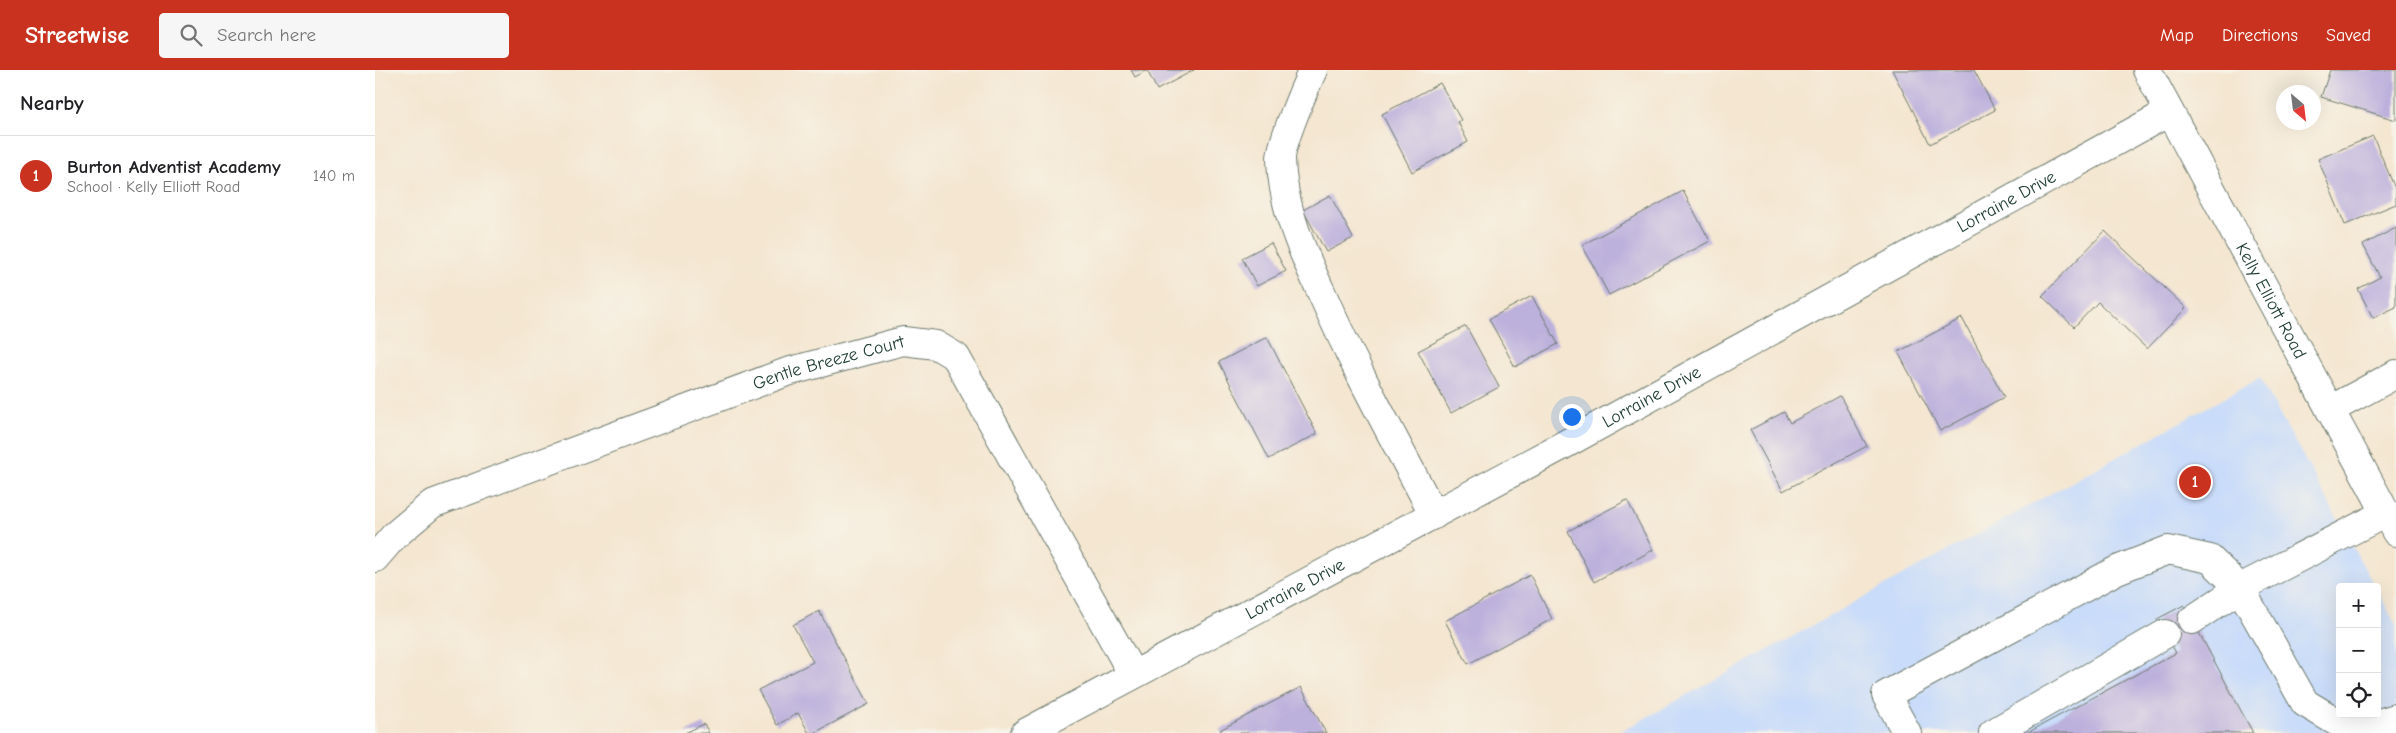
<!DOCTYPE html>
<html lang="en">
<head>
<meta charset="utf-8">
<style>
  :root { --surface:#fff; --page:#f6f6f6; --text:#202124; --muted:#757577; --line:#e0e0e0; --accent:#c8321e }
  body { margin:0; font-family:"Comic Neue",sans-serif; background:var(--page); color:var(--text) }
  .controls { position:absolute; right:15px; bottom:15px; display:grid; overflow:hidden; border-radius:5px; box-shadow:0 5px 20px #0002 }
  .controls button { width:45px; height:45px; display:grid; place-items:center; padding:0; border:0; border-bottom:1px solid var(--line); background:var(--surface); color:var(--text); font:25px sans-serif }
  .compass { position:absolute; left:1901px; top:15px; width:45px; height:45px; border-radius:50%; background:var(--surface); box-shadow:0 5px 20px #0002; rotate:152deg }
  .you { position:absolute; left:1196px; top:346px; width:18px; height:18px; margin:-12px; border:4px solid #fff; border-radius:50%; background:#1a73e8; box-shadow:0 0 0 8px #1a73e833 }
  .badge { display:grid; place-items:center; width:32px; height:32px; border-radius:50%; background:var(--accent); color:#fff; font-size:16px; font-weight:700 }
  .pin { position:absolute; translate:-50% -50%; border:2px solid #fff; box-shadow:0 1px 5px #0006 }
  .list { margin:0; padding:0; list-style:none }
  h2 { display:flex; justify-content:space-between; align-items:center; height:65px; margin:0; padding:0 20px; font-size:21px }
  h2 small { font-size:16px; font-weight:400; color:var(--muted) }
  .list li { display:grid; grid-template-columns:32px 1fr auto; gap:15px; align-items:center; box-sizing:border-box; height:80px; padding:0 20px; border-top:1px solid var(--line) }
  .list b { display:block; font-size:19px; white-space:nowrap }
  .list p { margin:0; font-size:16px; white-space:nowrap; color:var(--muted) }
  .list em { font-size:16px; font-style:normal; color:var(--muted) }
  .icon { flex:none; width:28px; height:28px; fill:none; stroke:currentColor; stroke-width:2; stroke-linecap:round; stroke-linejoin:round }
  .map { position:relative; flex:none; width:2021px; height:663px; overflow:hidden }
  header { display:flex; align-items:center; gap:30px; box-sizing:border-box; height:70px; padding:0 25px; background:var(--accent); color:#fff }
  header strong { font-size:24px }
  nav { display:flex; gap:28px; margin-inline-start:auto; font-size:18px }
  .search { width:350px; height:45px; background:var(--page); display:flex; align-items:center; gap:12px; box-sizing:border-box; padding:0 18px; border-radius:5px; color:var(--muted); font-size:19px }
  main { display:flex }
  aside { flex:1; background:var(--surface) }
  .map>svg:first-child { display:block }
</style>
</head>
<body>
<header>
<strong>Streetwise</strong>
<div class="search"><svg class="icon" aria-label="search" viewBox="0 0 24 24"><circle cx="10" cy="10" r="6"/><path d="M15 15l6 6"/></svg>Search here</div>
<nav><a>Map</a><a>Directions</a><a>Saved</a></nav>
</header>
<main>
<aside>
<h2>Nearby<small></small></h2>
<ul class="list">
<li><span class="badge">1</span><div><b>Burton Adventist Academy</b><p>School · Kelly Elliott Road</p></div><em>140 m</em></li>
</ul>
</aside>
<div class="map">
<svg width="2021" height="663" viewBox="0 0 2021 663">
  <rect width="100%" height="100%" fill="#f7f3e8"/>
  <filter id="ink" filterUnits="userSpaceOnUse"><feTurbulence type="fractalNoise" baseFrequency=".02" numOctaves="2"/><feDisplacementMap in="SourceGraphic" scale="10" xChannelSelector="R" yChannelSelector="G"/><feConvolveMatrix kernelMatrix="1 2 1 2 8 2 1 2 1" color-interpolation-filters="sRGB"/></filter>
  <filter id="wash" filterUnits="userSpaceOnUse"><feTurbulence type="fractalNoise" baseFrequency=".0096" numOctaves="4" result="noise"/><feDisplacementMap in="SourceGraphic" scale="20" xChannelSelector="R" yChannelSelector="G"/><feGaussianBlur stdDeviation="1.12" result="paint"/><feColorMatrix in="noise" values="0 0 0 0 0 0 0 0 0 0 0 0 0 0 0 0 0 1.4 0 .05"/><feComposite in="paint" operator="in"/></filter>
  <g filter="url(#wash)">
    <rect width="100%" height="100%" fill="#f4e6d0"/>
    <!-- built -->
    <path fill="#c9dcf9" d="M 1885,308 L 2000,517 L 1965,517 L 1965,644 L 2002,644 L 2002,520 L 2021,555 L 2021,663 L 1243,663 Z"/>
    <g id="blocks">
      <!-- building -->
      <path fill="#bcb0dc" d="M 756,0 L 819,0 L 782,20 L 772,0 L 760,7 Z
        M 1517,0 L 1599,0 L 1620,40 L 1555,74 Z
        M 1955,0 L 2021,0 L 2021,50 L 1946,27 Z
        M 1065,13 L 1086,50 L 1083,52 L 1093,72 L 1037,102 L 1007,44 Z
        M 1998,66 L 2021,121 L 2021,134 L 1970,155 L 1943,89 Z
        M 1308,121 L 1335,171 L 1234,225 L 1207,175 Z
        M 955,125 L 978,168 L 951,182 L 928,140 Z
        M 2021,158 L 2021,237 L 1998,248 L 1983,219 L 2005,207 L 1988,175 Z
        M 1730,161 L 1811,238 L 1772,279 L 1723,232 L 1699,257 L 1667,226 Z
        M 896,173 L 911,201 L 882,216 L 867,188 Z
        M 1157,226 L 1183,274 L 1140,297 L 1114,249 Z
        M 1587,248 L 1629,327 L 1565,361 L 1523,282 Z
        M 1091,256 L 1124,317 L 1076,343 L 1043,281 Z
        M 892,267 L 942,364 L 894,389 L 844,292 Z
        M 1465,326 L 1492,376 L 1408,421 L 1375,360 L 1409,342 L 1415,353 Z
        M 1252,430 L 1278,480 L 1219,512 L 1193,461 Z
        M 1155,505 L 1177,549 L 1093,594 L 1070,551 Z
        M 1809,535 L 1878,663 L 1652,663 L 1801,583 L 1782,549 Z
        M 444,541 L 494,634 L 439,663 L 434,663 L 423,643 L 402,655 L 383,620 L 438,592 L 418,555 Z
        M 926,617 L 951,663 L 847,663 L 845,660 Z
        M 329,654 L 334,663 L 310,663 Z"/>
    </g>
  </g>
  <g filter="url(#ink)">
    <use href="#blocks" fill-opacity="0" stroke="#6a786b" stroke-width="1"/>
    <g fill="none" stroke-linecap="round" stroke-linejoin="round">
      <!-- minor casing -->
      <g stroke="#6a786b" stroke-width="30">
        <g id="minor">
          <path d="M 938,0 C 930,17 906,73 906,89 C 907,137 928,183 948,226 C 981,301 1021,372 1059,445"/>
          <path id="s1" d="M 1772,0 L 2021,462"/>
          <path d="M 1955,340 L 2021,304"/>
          <path id="s2" d="M 0,488 L 19,466 L 57,434 L 412,302 L 528,271 L 561,275 L 581,287 L 758,605"/>
          <path d="M 1817,550 L 1865,518 L 2011,443"/>
          <path id="s3" d="M 650,663 L 1185,377 L 1794,42"/>
          <path d="M 1532,663 L 1511,625 L 1742,500 L 1793,480 L 1835,489 L 1865,518 L 1930,633 L 1977,661 L 2021,648"/>
          <path d="M 1618,663 L 1790,564"/>
        </g>
      </g>
      <!-- minor -->
      <use href="#minor" stroke="#fff" stroke-width="28"/>
    </g>
  </g>
  <g text-anchor="middle" stroke-width="4.5" stroke-linejoin="round" paint-order="stroke">
    <!-- street labels -->
    <g font-size="18" fill="#1f3d34" stroke="#f7f3e8">
      <text dy="6" stroke="none"><textPath href="#s3" startOffset="1116">Lorraine Drive</textPath></text>
      <text dy="6" stroke="none"><textPath href="#s1" startOffset="262">Kelly Elliott Road</textPath></text>
      <text dy="6" stroke="none"><textPath href="#s2" startOffset="500">Gentle Breeze Court</textPath></text>
      <text dy="6" stroke="none"><textPath href="#s3" startOffset="711">Lorraine Drive</textPath></text>
      <text dy="6" stroke="none"><textPath href="#s3" startOffset="306">Lorraine Drive</textPath></text>
    </g>
  </g>
</svg>
<div class="controls">
<button>+</button>
<button>−</button>
<button><svg class="icon" aria-label="locate" viewBox="0 0 24 24"><circle cx="12" cy="12" r="6"/><path d="M12 2v4M12 18v4M2 12h4M18 12h4"/></svg></button>
</div>
<svg class="compass" viewBox="-18 -18 36 36"><path d="M0-13l5 13h-10z" fill="#e53935"/><path d="M0 13l5-13h-10z" fill="#757577"/></svg>
<div class="you"></div>
<div class="pin badge" style="left:1820px;top:412px">1</div>
</div>
</main>
</body>
</html>
